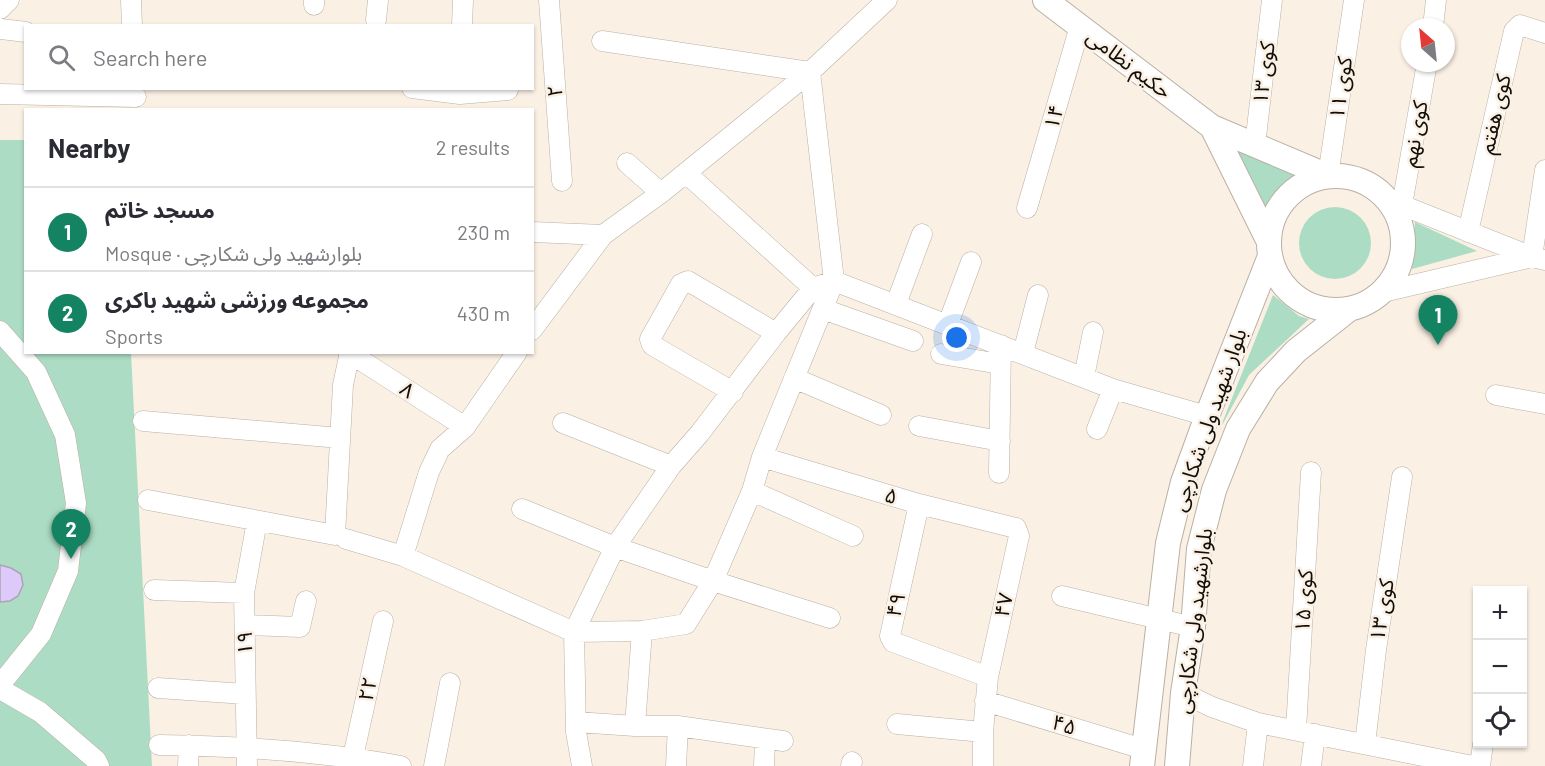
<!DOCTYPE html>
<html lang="en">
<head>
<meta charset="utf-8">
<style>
  :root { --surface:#fff; --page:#f2f2f3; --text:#2b2b33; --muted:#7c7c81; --line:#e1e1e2; --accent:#148361 }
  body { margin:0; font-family:Barlow,"Noto Sans Arabic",sans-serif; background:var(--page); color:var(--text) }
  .controls { position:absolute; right:18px; bottom:18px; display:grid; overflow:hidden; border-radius:0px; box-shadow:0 2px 4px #0004 }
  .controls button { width:54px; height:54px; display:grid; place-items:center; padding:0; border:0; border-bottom:2px solid var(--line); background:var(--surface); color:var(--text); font:30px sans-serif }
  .compass { position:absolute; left:1401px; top:18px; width:54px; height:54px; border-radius:50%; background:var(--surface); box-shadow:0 2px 4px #0004; rotate:333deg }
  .you { position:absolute; left:957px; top:338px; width:21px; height:21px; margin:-15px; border:4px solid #fff; border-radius:50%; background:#1a73e8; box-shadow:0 0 0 9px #1a73e833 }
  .badge { display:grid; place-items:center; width:39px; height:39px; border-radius:50%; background:var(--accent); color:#fff; font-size:20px; font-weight:700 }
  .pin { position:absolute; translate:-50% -50px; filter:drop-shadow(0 2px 3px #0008) }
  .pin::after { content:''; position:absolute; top:32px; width:21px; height:18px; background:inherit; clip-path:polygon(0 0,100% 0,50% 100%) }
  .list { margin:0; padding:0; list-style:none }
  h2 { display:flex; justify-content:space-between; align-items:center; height:78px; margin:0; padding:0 24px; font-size:26px }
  h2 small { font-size:20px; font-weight:400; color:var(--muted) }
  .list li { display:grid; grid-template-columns:39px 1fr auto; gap:18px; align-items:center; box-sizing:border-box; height:84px; padding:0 24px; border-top:2px solid var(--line) }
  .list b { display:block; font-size:22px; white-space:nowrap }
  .list p { margin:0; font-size:20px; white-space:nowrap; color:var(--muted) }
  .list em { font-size:20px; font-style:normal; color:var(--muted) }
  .icon { flex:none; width:33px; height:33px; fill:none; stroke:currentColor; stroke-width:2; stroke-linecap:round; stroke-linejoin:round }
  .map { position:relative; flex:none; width:1545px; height:766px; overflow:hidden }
  .search { position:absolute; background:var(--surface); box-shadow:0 2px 4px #0004; left:24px; top:24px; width:510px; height:66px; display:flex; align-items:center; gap:15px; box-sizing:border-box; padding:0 21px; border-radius:0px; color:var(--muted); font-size:22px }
  .panel { position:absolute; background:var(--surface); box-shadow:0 2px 4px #0004; left:24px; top:108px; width:510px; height:246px; border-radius:0px }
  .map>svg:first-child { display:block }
</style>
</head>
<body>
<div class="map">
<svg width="1545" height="766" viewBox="0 0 1545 766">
  <rect width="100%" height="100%" fill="#fbf0e4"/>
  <!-- green -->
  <path fill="#acddc4" d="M 0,140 L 25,140 L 26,352 L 131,353 L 152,766 L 0,766 Z
    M 1235,147 L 1294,175 L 1264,207 Z
    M1299 243a36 36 0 1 1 72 0a36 36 0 1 1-72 0Z
    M 1415,222 L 1477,251 L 1412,269 Z
    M 1273,295 L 1299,316 L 1309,319 L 1249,375 L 1219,431 Z"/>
  <!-- building -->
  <path fill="#ddcafa" stroke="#aaa5b3" stroke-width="1.5" d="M 0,565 L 11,568 L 21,574 L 23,585 L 18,596 L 10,601 L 0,602 Z"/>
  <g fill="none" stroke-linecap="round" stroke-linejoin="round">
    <!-- minor casing -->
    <g stroke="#b9b0a4" stroke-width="21">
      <path id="minor" d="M 131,0 L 132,26
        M 549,0 L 562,181
        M 314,5 L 314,0
        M 0,9 L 9,0
        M 376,20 L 378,0
        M 462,26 L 463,0
        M 1433,27 L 1436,0
        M 1,29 L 26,32
        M 412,88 L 460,94 L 508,90
        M 0,94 L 136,97
        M 1255,145 L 1272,0
        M 627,163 L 661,193
        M 686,173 L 813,288
        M 1328,176 L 1354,0
        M 1389,200 L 1532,257 L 1545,260
        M 1402,205 L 1427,63
        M 1027,208 L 1080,26
        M 532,232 L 603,235 L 661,193 L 810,72 L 887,0
        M 1468,232 L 1514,31 L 1520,25 L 1545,33
        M 1532,257 L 1545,170
        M 1383,292 L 1532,257
        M 896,304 L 922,234
        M 823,309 L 913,341
        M 948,324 L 971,262
        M 532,330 L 603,235
        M 0,331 L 36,372 L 65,435 L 76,503 L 68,571 L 41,634 L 0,685
        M 348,352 L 465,427
        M 1023,353 L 1038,295
        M 941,354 L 1000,364
        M 1084,377 L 1093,332
        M 794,378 L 881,415
        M 733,392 L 652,345 L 650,339 L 681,284 L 688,281 L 776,333
        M 1496,395 L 1545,404
        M 143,421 L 340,438
        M 563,423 L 671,466
        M 919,426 L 1000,441
        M 1097,429 L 1113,389
        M 762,457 L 919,504 L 1016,528 L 1019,536 L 988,677 L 983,732 L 983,766
        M 999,473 L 1001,345
        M 752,491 L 853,536
        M 148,500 L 335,535 L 343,385 L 350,352
        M 919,504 L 890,636 L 893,642 L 988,677
        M 522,509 L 615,547 L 713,581 L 830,618
        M 346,539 L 403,556 L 429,472 L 440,449 L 465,427 L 517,352
        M 403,556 L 574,632 L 642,631 L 686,624 L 713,581 L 752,491 L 762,457 L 834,281 L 810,72 L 602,41
        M 154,590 L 244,593
        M 1062,596 L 1193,627
        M 245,625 L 300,627 L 306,601
        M 158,688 L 245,694
        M 0,689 L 40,712 L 96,760 L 99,766
        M 1183,693 L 1212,707 L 1258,723 L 1473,766
        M 985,701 L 1143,749
        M 576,722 L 635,726 L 678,726 L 783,741
        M 897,724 L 983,732
        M 635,726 L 642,631
        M 1296,730 L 1311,472
        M 1365,744 L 1376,650 L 1402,477
        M 159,745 C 241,746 321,751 401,766
        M 353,757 L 383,621
        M 188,766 L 189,745
        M 247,766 L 244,593 L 257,521
        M 434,766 L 450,683
        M 582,766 L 576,732 L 574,632 L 615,547 L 671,466 L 700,433 L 776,333 L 813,288 L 834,281 L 1113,389 L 1207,416
        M 676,766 L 678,726
        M 764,766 L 765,740
        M 851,766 L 852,762
        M 1253,766 L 1258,723
        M 1311,766 L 1315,734
        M 1480,766 L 1483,744"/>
    </g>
    <!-- major casing -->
    <g stroke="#b9b0a4" stroke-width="26">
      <path id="major" d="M 1045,0 L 1212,127 L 1328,176
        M 1212,127 L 1269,242
        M1269 243a67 67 0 1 1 134 0a67 67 0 1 1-134 0Z
        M 1142,766 L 1168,543 L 1183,482 L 1207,416 L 1270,256
        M 1177,766 L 1183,693 L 1193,627 L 1199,549 L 1214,490 L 1238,429 L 1267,382 L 1296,351 L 1348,310"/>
    </g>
    <!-- minor -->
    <use href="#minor" stroke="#fff" stroke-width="20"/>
    <!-- major -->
    <use href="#major" stroke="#fff" stroke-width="24"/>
  </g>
  <g text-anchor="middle" stroke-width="5" stroke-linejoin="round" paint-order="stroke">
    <!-- street labels -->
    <g font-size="21" fill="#110e0a" stroke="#fbf0e4">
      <text transform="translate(1129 64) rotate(37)" y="7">حکیم نظامی</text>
      <text transform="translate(1264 73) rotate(-83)" y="7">کوی ۱۳</text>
      <text transform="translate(1341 88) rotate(-82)" y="7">کوی ۱۱</text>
      <text transform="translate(555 91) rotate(-94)" y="7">۲</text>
      <text transform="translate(1495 114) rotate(-77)" y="7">کوی هفتم</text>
      <text transform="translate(1054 117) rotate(-74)" y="7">۱۴</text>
      <text transform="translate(1415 134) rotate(-80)" y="7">کوی نهم</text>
      <text transform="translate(407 390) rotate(33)" y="7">۸</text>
      <text transform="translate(1209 420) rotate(-71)" y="7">بلوار شهید ولی شکارچی</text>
      <text transform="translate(891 496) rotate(17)" y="7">۵</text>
      <text transform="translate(1304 601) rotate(-87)" y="7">کوی ۱۵</text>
      <text transform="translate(896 605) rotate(-77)" y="7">۴۹</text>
      <text transform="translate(1004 605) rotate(-78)" y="7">۴۷</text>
      <text transform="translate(1382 610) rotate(-81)" y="7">کوی ۱۳</text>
      <text transform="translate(1194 621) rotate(-83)" y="7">بلوارشهید ولی شکارچی</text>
      <text transform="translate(245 643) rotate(-91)" y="7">۱۹</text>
      <text transform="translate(368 689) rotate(-78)" y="7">۲۲</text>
      <text transform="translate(1064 725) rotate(17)" y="7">۴۵</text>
    </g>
  </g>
</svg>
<div class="controls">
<button>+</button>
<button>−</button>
<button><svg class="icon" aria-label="locate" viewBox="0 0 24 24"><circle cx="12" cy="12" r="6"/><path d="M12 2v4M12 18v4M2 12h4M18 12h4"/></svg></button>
</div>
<svg class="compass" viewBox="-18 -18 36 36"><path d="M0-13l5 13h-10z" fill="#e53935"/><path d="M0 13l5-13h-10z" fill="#7c7c81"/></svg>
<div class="you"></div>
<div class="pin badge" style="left:1438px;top:345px">1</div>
<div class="pin badge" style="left:71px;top:559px">2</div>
<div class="search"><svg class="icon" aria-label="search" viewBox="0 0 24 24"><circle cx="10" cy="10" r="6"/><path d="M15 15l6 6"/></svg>Search here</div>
<section class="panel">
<h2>Nearby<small>2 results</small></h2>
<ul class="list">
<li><span class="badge">1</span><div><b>مسجد خاتم</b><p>Mosque · بلوارشهید ولی شکارچی</p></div><em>230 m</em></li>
<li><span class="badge">2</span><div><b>مجموعه ورزشی شهید باکری</b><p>Sports</p></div><em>430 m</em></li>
</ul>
</section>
</div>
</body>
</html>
